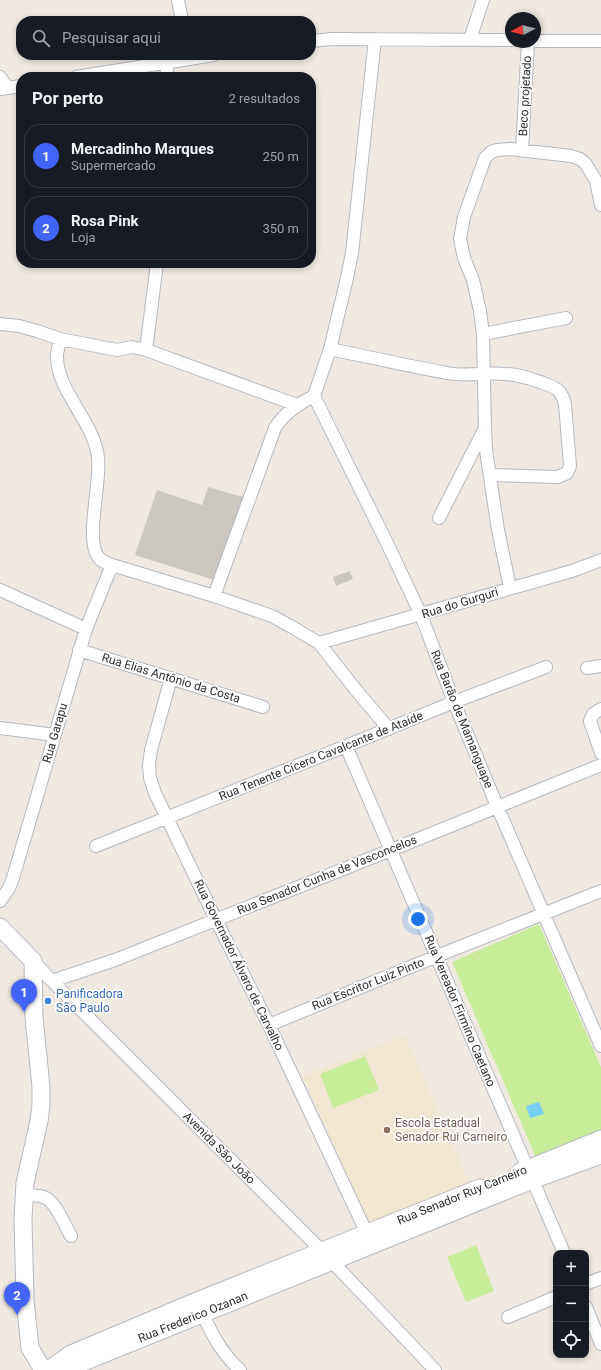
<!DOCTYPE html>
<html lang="pt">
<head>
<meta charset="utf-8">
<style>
  :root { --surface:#171b24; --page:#20242c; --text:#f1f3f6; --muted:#9ea1a6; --line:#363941; --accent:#4264fb }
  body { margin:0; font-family:Roboto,sans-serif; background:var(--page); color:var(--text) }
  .controls { position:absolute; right:12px; bottom:12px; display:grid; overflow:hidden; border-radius:8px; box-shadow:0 2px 6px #0003 }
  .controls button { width:36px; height:36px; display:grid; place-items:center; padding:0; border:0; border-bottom:1px solid var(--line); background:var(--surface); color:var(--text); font:20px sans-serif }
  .compass { position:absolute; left:505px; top:12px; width:36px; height:36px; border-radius:50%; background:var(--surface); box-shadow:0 2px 6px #0003; rotate:263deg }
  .you { position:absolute; left:418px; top:919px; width:14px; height:14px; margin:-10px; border:3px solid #fff; border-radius:50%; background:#1a73e8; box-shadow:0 0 0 6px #1a73e833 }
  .badge { display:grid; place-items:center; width:26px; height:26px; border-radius:50%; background:var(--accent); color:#fff; font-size:13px; font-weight:700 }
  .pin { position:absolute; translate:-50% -33px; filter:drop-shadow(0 1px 2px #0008) }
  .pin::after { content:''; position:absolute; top:21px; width:14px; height:12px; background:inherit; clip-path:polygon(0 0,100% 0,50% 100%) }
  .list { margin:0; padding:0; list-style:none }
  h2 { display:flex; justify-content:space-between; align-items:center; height:52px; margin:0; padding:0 16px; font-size:17px }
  h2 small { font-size:13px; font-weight:400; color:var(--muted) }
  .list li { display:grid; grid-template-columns:26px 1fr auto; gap:12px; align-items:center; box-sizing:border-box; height:64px; margin:0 8px 8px; padding:0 8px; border:1px solid var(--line); border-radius:16px }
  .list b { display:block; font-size:15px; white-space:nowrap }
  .list p { margin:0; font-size:13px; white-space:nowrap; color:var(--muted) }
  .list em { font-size:13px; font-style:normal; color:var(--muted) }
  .icon { flex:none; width:22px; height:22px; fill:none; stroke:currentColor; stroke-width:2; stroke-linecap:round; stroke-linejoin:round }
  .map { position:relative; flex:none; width:601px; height:1370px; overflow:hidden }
  .search { position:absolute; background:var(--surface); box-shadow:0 2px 6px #0003; left:16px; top:16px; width:300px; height:44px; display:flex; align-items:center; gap:10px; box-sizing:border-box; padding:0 14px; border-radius:16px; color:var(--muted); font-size:15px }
  .panel { position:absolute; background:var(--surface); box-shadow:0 2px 6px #0003; left:16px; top:72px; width:300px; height:196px; border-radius:16px }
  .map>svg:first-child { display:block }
</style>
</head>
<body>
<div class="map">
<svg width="601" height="1370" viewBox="0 0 601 1370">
  <rect width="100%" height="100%" fill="#efe9e1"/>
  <!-- education -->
  <path fill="#f0e6d1" d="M 405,1035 L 470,1185 L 369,1224 L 303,1076 Z"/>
  <!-- pitch -->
  <path fill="#c9ec9a" d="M 539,924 L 601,1067 L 601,1134 L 537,1160 L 452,962 Z
    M 365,1056 L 379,1090 L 333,1108 L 320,1074 Z
    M 476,1245 L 494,1291 L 466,1302 L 447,1257 Z"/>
  <!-- water -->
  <path fill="#75cff0" d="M 539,1102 L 544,1114 L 530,1118 L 526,1106 Z"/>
  <!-- building -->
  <path fill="#cbc7bf" d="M 208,487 L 243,497 L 214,580 L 135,555 L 157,490 L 202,505 Z
    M 350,571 L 353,579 L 336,586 L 333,577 Z"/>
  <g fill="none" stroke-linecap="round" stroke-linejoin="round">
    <!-- street casing -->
    <g stroke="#b4b7c1" stroke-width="14">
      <path id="street" d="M 178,0 L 182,21
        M 470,39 L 483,0
        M 311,41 L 332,39 L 511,40
        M 535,41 L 601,41
        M 0,77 L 8,88
        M 76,77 L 214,55
        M 166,77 L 168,62
        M 0,89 L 21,86
        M 522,150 L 528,42
        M 0,324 L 19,326 L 37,331 L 60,339 L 117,350 L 132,347 L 146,350 L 297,405
        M 483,334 L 566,318
        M 60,339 C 59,344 58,349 57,354 C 55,390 95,422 98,458 C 101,483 86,536 97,555 C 100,561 106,563 112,565 L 214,596 L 272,616 L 292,627 L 319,643 L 356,690 L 389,729
        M 330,349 C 369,357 408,366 447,373 C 466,377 485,372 504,374 C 517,374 528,378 540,382 C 554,387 561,388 565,404 L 570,466 L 567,473 L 558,477 L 490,475
        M 146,350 L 157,263
        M 314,396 L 387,543 L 421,615 L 454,702 L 497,806 L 601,1046
        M 439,518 L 484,430
        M 510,588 L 498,530 L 486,450 L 485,429 L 483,334 L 480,311 L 473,280 L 464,258 L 460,239 L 464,217 L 485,158 L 491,152 L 497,150 L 510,149 L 571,156 L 580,159 L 586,164 L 596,181 L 601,205
        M 0,590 L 86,629
        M 214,596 L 275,428 C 284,413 298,404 314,396 L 330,349 L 347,278 L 352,253 L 375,39
        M 319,643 L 572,571 L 601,560
        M 79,650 L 263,707
        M 587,668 L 601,666
        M 171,678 L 151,750 L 149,765 L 150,778 L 155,793 L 216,920 L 269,1025 L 370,1240
        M 601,709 L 593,714 L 590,721 L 601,753
        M 0,728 L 55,735
        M 346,746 L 564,1253
        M 96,846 L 346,746 L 454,702 L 546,667
        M 0,901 L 9,888 L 13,878 L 86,629 L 112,565
        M 33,961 L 52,981 L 323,1252 L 435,1370
        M 52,981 L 115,960 L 391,850 L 601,765
        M 269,1025 L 437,956 L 601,891
        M 24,1195 C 31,1195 40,1195 46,1198 C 56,1203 65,1226 71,1236
        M 586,1284 L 601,1278
        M 586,1307 L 601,1344
        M 200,1308 C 210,1331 221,1353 240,1370
        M 508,1317 L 556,1297"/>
    </g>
    <!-- secondary casing -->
    <g stroke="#b4b7c1" stroke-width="19">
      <path id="secondary" d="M 0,927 L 33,961 L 34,1017 L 41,1087 L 41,1105 L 39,1121 L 25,1183 L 23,1219 L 25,1300 L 30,1348 L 43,1370
        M 520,1172 L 601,1139
        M 53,1367 L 71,1354 L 197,1301 L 480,1188
        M 44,1370 C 55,1365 65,1369 76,1365 L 532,1180 L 601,1155"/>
    </g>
    <!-- street -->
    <use href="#street" stroke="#fff" stroke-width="12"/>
    <!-- secondary -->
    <use href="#secondary" stroke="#fff" stroke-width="17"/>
  </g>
  <!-- markers -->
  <circle fill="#3f7fe0" stroke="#fff" stroke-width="1.5" cx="48" cy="1001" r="4"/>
  <circle fill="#8d6e63" stroke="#fff" stroke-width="1.5" cx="387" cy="1130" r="4"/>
  <g text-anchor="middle" stroke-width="3.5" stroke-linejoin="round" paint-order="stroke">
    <!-- street labels -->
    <g font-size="12" fill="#2e2e2e" stroke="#fff">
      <text transform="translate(525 96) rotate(-87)" y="4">Beco projetado</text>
      <text transform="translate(460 603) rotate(-17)" y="4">Rua do Gurguri</text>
      <text transform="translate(171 678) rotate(17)" y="4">Rua Elias Antônio da Costa</text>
      <text transform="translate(462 719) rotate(68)" y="4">Rua Barão de Mamanguape</text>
      <text transform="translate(55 733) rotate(-74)" y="4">Rua Garapu</text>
      <text transform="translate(321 756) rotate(-22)" y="4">Rua Tenente Cícero Cavalcante de Ataíde</text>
      <text transform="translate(327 875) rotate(-22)" y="4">Rua Senador Cunha de Vasconcelos</text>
      <text transform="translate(239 965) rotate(64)" y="4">Rua Governador Álvaro de Carvalho</text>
      <text transform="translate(368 984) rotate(-22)" y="4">Rua Escritor Luiz Pinto</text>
      <text transform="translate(460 1011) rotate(67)" y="4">Rua Vereador Firmino Caetano</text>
      <text transform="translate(219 1148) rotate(45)" y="4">Avenida São João</text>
      <text transform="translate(462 1195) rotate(-22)" y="4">Rua Senador Ruy Carneiro</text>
      <text transform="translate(193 1317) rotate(-22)" y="4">Rua Frederico Ozanan</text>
    </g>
    <!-- shop labels -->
    <g font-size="12" fill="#366cbe" stroke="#fff" text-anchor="start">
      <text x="56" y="998">Panificadora<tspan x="56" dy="14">São Paulo</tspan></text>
    </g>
    <!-- education labels -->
    <g font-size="12" fill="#785e54" stroke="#fff" text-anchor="start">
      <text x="395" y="1127">Escola Estadual<tspan x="395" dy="14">Senador Rui Carneiro</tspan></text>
    </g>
  </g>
</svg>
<div class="controls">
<button>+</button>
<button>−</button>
<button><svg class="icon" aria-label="locate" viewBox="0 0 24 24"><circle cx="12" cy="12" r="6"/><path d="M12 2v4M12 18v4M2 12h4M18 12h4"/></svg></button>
</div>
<svg class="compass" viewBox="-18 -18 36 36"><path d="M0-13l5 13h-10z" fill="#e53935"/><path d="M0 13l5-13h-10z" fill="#9ea1a6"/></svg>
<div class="you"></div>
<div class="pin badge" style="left:24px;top:1012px">1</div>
<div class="pin badge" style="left:17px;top:1315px">2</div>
<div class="search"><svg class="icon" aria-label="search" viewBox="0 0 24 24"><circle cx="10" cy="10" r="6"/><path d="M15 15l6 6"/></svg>Pesquisar aqui</div>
<section class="panel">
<h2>Por perto<small>2 resultados</small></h2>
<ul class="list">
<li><span class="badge">1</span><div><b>Mercadinho Marques</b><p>Supermercado</p></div><em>250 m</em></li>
<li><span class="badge">2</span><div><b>Rosa Pink</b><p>Loja</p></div><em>350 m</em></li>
</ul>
</section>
</div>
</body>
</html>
